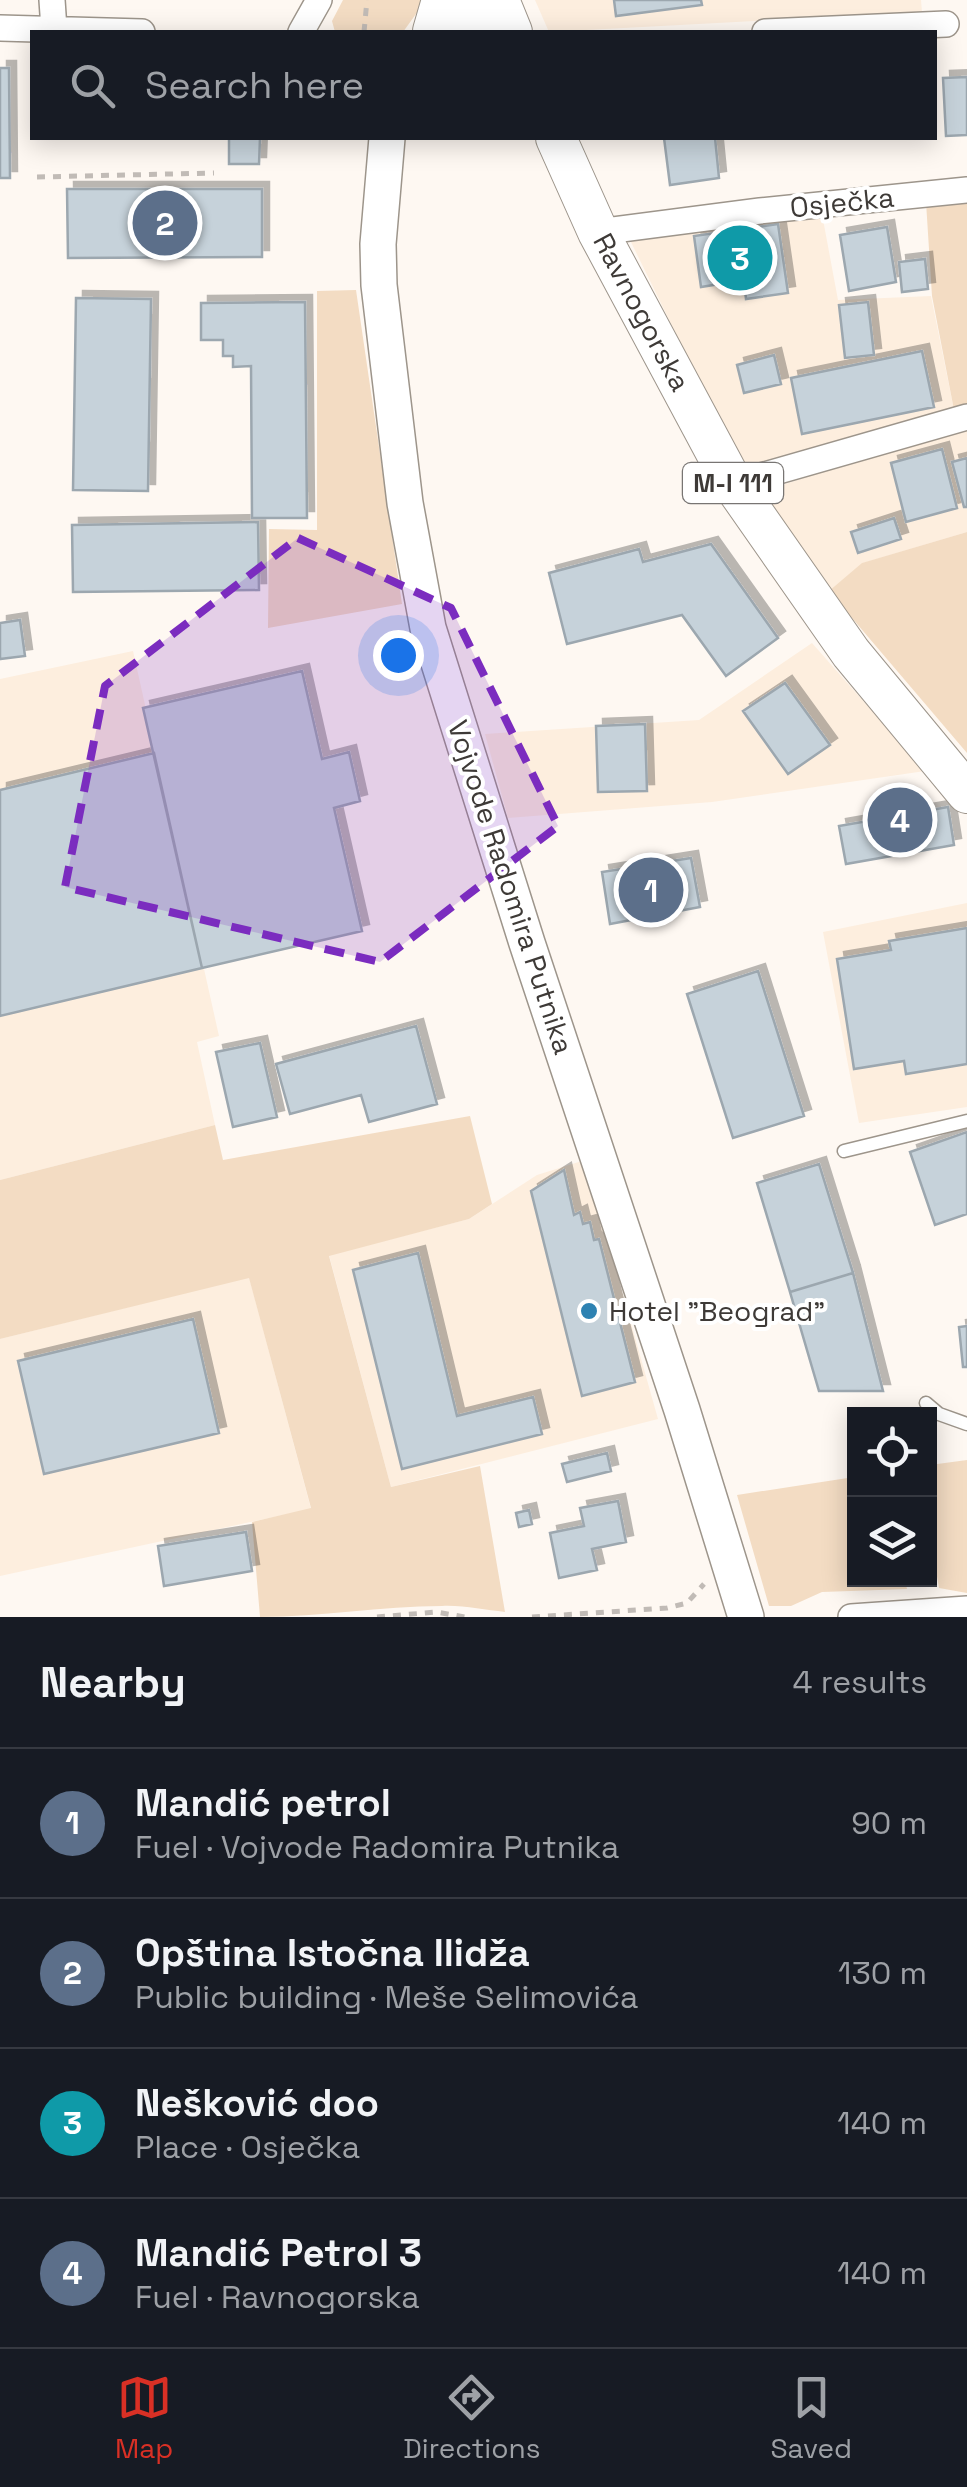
<!DOCTYPE html>
<html lang="en">
<head>
<meta charset="utf-8">
<style>
  :root { --surface:#171b24; --page:#242831; --text:#f1f3f6; --muted:#9ea1a6; --line:#363941; --accent:#d93025 }
  body { margin:0; font-family:"Space Grotesk",sans-serif; background:var(--page); color:var(--text) }
  .controls { position:absolute; right:30px; bottom:30px; display:grid; overflow:hidden; border-radius:0px; box-shadow:0 5px 25px #0003 }
  .controls button { width:90px; height:90px; display:grid; place-items:center; padding:0; border:0; border-bottom:2px solid var(--line); background:var(--surface); color:var(--text); font:50px sans-serif }
  .you { position:absolute; left:398px; top:655px; width:35px; height:35px; margin:-25px; border:8px solid #fff; border-radius:50%; background:#1a73e8; box-shadow:0 0 0 15px #1a73e833 }
  .badge { display:grid; place-items:center; width:65px; height:65px; border-radius:50%; background:var(--accent); color:#fff; font-size:32px; font-weight:700 }
  .pin { position:absolute; translate:-50% -50%; border:5px solid #fff; box-shadow:0 2px 10px #0006 }
  .list { margin:0; padding:0; list-style:none }
  h2 { display:flex; justify-content:space-between; align-items:center; height:130px; margin:0; padding:0 40px; font-size:42px }
  h2 small { font-size:32px; font-weight:400; color:var(--muted) }
  .list li { display:grid; grid-template-columns:65px 1fr auto; gap:30px; align-items:center; box-sizing:border-box; height:150px; padding:0 40px; border-top:2px solid var(--line) }
  .list b { display:block; font-size:38px; white-space:nowrap }
  .list p { margin:0; font-size:32px; white-space:nowrap; color:var(--muted) }
  .list em { font-size:32px; font-style:normal; color:var(--muted) }
  .icon { flex:none; width:55px; height:55px; fill:none; stroke:currentColor; stroke-width:2; stroke-linecap:round; stroke-linejoin:round }
  .map { position:relative; flex:none; width:967px; height:1617px; overflow:hidden }
  .search { position:absolute; background:var(--surface); box-shadow:0 5px 25px #0003; left:30px; right:30px; top:30px; height:110px; display:flex; align-items:center; gap:25px; box-sizing:border-box; padding:0 35px; border-radius:0px; color:var(--muted); font-size:38px }
  .sheet { height:730px; background:var(--surface) }
  nav { display:flex; justify-content:space-around; align-items:center; box-sizing:border-box; height:140px; border-top:2px solid var(--line); background:var(--surface); font-size:28px; color:var(--muted) }
  nav a { display:grid; justify-items:center; gap:5px }
  nav .on { color:var(--accent) }
  .map>svg:first-child { display:block }
</style>
</head>
<body>
<div class="map">
<svg width="967" height="1617" viewBox="0 0 967 1617">
  <defs>
    <filter id="shadow"><feDropShadow dx="7" dy="-7" stdDeviation="0" flood-color="#0004"/></filter>
  </defs>
  <rect width="100%" height="100%" fill="#fef8f2"/>
  <!-- built -->
  <path fill="#fdeede" d="M 535,0 L 921,0 L 922,12 L 549,32 Z
    M 822,214 L 838,300 L 931,296 L 954,410 L 743,471 L 630,240 Z
    M 967,428 L 967,532 L 863,563 L 829,591 L 759,493 L 898,446 Z
    M 812,643 L 925,771 L 712,802 L 508,818 L 485,734 L 699,720 Z
    M 133,651 L 219,1036 L 197,1042 L 215,1125 L 0,1180 L 0,679 Z
    M 967,903 L 967,1107 L 859,1123 L 823,932 Z
    M 585,1160 L 658,1419 L 391,1487 L 329,1255 L 469,1219 L 537,1175 Z
    M 249,1277 L 311,1509 L 0,1576 L 0,1339 Z"/>
  <!-- green -->
  <path fill="#f3dcc3" d="M 343,0 L 426,0 L 403,32 L 335,32 L 332,21 Z
    M 926,202 L 967,202 L 967,406 L 954,410 L 932,296 Z
    M 356,290 L 402,604 L 268,628 L 269,529 L 317,530 L 317,291 Z
    M 967,532 L 967,753 L 829,591 L 862,563 Z
    M 470,1116 L 492,1204 L 469,1219 L 329,1256 L 391,1487 L 480,1466 L 505,1612 C 485,1610 463,1605 442,1606 C 381,1606 321,1617 260,1617 L 252,1522 L 311,1508 L 249,1278 L 0,1339 L 0,1180 L 215,1125 L 223,1160 Z
    M 967,1460 L 967,1593 L 939,1588 L 930,1536 L 930,1465 Z
    M 854,1477 L 854,1580 L 905,1580 L 907,1589 L 822,1592 L 791,1606 L 769,1606 L 737,1495 Z"/>
  <!-- building -->
  <path fill="#c6d2da" stroke="#9ca7af" stroke-width="2.5" filter="url(#shadow)" d="M 614,0 L 701,0 L 702,5 L 616,16 Z
    M 0,68 L 9,68 L 10,178 L 0,178 Z
    M 967,77 L 967,135 L 946,136 L 943,78 Z
    M 229,138 L 260,138 L 259,164 L 229,164 Z
    M 664,138 L 715,138 L 719,178 L 670,185 Z
    M 67,189 L 262,189 L 262,257 L 68,258 Z
    M 778,224 L 788,293 L 746,299 L 744,280 L 701,287 L 694,236 Z
    M 887,227 L 896,282 L 849,291 L 840,235 Z
    M 925,259 L 928,289 L 902,292 L 899,262 Z
    M 76,298 L 151,299 L 148,491 L 73,490 Z
    M 305,302 L 307,518 L 252,518 L 251,366 L 233,367 L 233,356 L 223,356 L 223,340 L 201,340 L 201,303 Z
    M 868,302 L 874,355 L 845,358 L 839,305 Z
    M 922,351 L 934,407 L 802,434 L 791,378 Z
    M 774,355 L 781,384 L 744,393 L 737,365 Z
    M 942,449 L 957,508 L 906,522 L 891,463 Z
    M 967,458 L 967,507 L 964,507 L 952,462 Z
    M 894,518 L 901,539 L 858,553 L 851,532 Z
    M 258,522 L 259,590 L 73,592 L 72,525 Z
    M 711,544 L 778,638 L 726,676 L 682,615 L 567,644 L 549,573 L 639,549 L 643,562 Z
    M 20,620 L 25,656 L 0,659 L 0,623 Z
    M 302,671 L 322,759 L 349,752 L 360,801 L 334,808 L 362,931 L 202,968 L 143,708 Z
    M 785,683 L 830,745 L 788,774 L 743,711 Z
    M 645,724 L 647,791 L 598,792 L 596,726 Z
    M 154,753 L 202,968 L 0,1016 L 0,790 Z
    M 948,807 L 954,845 L 846,864 L 839,826 Z
    M 691,858 L 700,907 L 610,924 L 602,872 Z
    M 967,928 L 967,1064 L 906,1074 L 904,1061 L 854,1069 L 837,959 L 891,950 L 889,941 Z
    M 758,971 L 804,1116 L 733,1138 L 687,994 Z
    M 416,1026 L 437,1104 L 369,1122 L 361,1095 L 290,1114 L 276,1064 Z
    M 260,1043 L 277,1117 L 233,1127 L 216,1052 Z
    M 967,1132 L 967,1214 L 935,1225 L 910,1152 Z
    M 819,1164 L 853,1273 L 790,1292 L 757,1183 Z
    M 564,1170 L 574,1215 L 580,1212 L 583,1224 L 590,1222 L 594,1240 L 599,1239 L 635,1382 L 582,1396 L 531,1191 Z
    M 418,1253 L 457,1416 L 533,1397 L 542,1434 L 402,1469 L 353,1270 Z
    M 853,1273 L 883,1391 L 819,1391 L 790,1292 Z
    M 193,1319 L 219,1433 L 44,1474 L 18,1361 Z
    M 967,1326 L 967,1367 L 963,1367 L 959,1327 Z
    M 607,1453 L 611,1471 L 567,1482 L 562,1464 Z
    M 618,1501 L 626,1542 L 592,1549 L 597,1570 L 559,1578 L 550,1533 L 584,1526 L 580,1508 Z
    M 529,1510 L 532,1524 L 519,1527 L 516,1513 Z
    M 246,1532 L 252,1571 L 164,1586 L 158,1546 Z"/>
  <g fill="none" stroke-linecap="round" stroke-linejoin="round">
    <!-- lane casing -->
    <g stroke="#9d958b" stroke-width="15">
      <path id="lane" d="M 844,1151 L 967,1121
        M 926,1403 L 939,1414 L 967,1424"/>
    </g>
    <!-- street casing -->
    <g stroke="#9d958b" stroke-width="28">
      <path id="street" d="M 52,0 L 54,29
        M 0,28 L 142,32
        M 301,32 L 319,0
        M 765,32 L 946,24
        M 598,232 L 760,211 L 967,190
        M 733,484 L 967,417
        M 851,1617 L 967,1609"/>
    </g>
    <!-- secondary casing -->
    <g stroke="#9d958b" stroke-width="38">
      <path id="secondary" d="M 432,32 C 458,12 479,14 509,25
        M 387,138 L 378,244 L 379,285 L 405,503 L 428,628 L 527,943 L 682,1410 L 746,1617"/>
    </g>
    <!-- primary casing -->
    <g stroke="#9d958b" stroke-width="42">
      <path id="primary" d="M 499,0 L 512,32
        M 433,31 L 442,0
        M 556,138 L 598,232 L 733,484 L 851,653 L 967,793"/>
    </g>
    <!-- path -->
    <path stroke="#c1bbb6" stroke-width="5" stroke-dasharray="8 8" stroke-linecap="butt" d="M 364,32 L 367,0
      M 37,177 L 214,173
      M 377,1617 L 436,1612 L 465,1617
      M 532,1617 L 667,1608 L 687,1603 L 704,1584"/>
    <!-- lane -->
    <use href="#lane" stroke="#fff" stroke-width="12"/>
    <!-- street -->
    <use href="#street" stroke="#fff" stroke-width="25"/>
    <!-- secondary -->
    <use href="#secondary" stroke="#fff" stroke-width="35"/>
    <!-- primary -->
    <use href="#primary" stroke="#fff" stroke-width="40"/>
  </g>
  <!-- marked area -->
  <path fill="#7b2cbf" fill-opacity="0.2" stroke="#7b2cbf" stroke-width="8" stroke-dasharray="20 12" stroke-linejoin="round" d="M 298,538 L 451,608 L 558,826 L 380,962 L 65,887 L 105,686 Z"/>
  <!-- markers -->
  <circle fill="#2e82b2" stroke="#fff" stroke-width="4" cx="589" cy="1311" r="10"/>
  <g text-anchor="middle" stroke-width="8" stroke-linejoin="round" paint-order="stroke">
    <!-- shield labels -->
    <rect fill="#fff" stroke="#787573" stroke-width="2.5" x="683" y="463" width="100" height="40" rx="8"/>
    <g font-size="25" font-weight="bold" fill="#3e3a37">
      <text x="733" y="492">M-I 111</text>
    </g>
    <!-- street labels -->
    <g font-size="28" fill="#3e3a37" stroke="#fff">
      <text transform="translate(842 202) rotate(-6)" y="10">Osječka</text>
      <text transform="translate(642 312) rotate(62)" y="10">Ravnogorska</text>
      <text transform="translate(511 887) rotate(72)" y="10">Vojvode Radomira Putnika</text>
    </g>
    <!-- poi labels -->
    <g font-size="28" fill="#3e3a37" stroke="#fff" text-anchor="start">
      <text x="609" y="1321">Hotel "Beograd"</text>
    </g>
  </g>
</svg>
<div class="controls">
<button><svg class="icon" aria-label="locate" viewBox="0 0 24 24"><circle cx="12" cy="12" r="6"/><path d="M12 2v4M12 18v4M2 12h4M18 12h4"/></svg></button>
<button><svg class="icon" aria-label="layers" viewBox="0 0 24 24"><path d="M12 4l9 5-9 5-9-5zM3 14l9 5 9-5"/></svg></button>
</div>
<div class="you"></div>
<div class="pin badge" style="left:651px;top:890px;background:#5c6f8a">1</div>
<div class="pin badge" style="left:165px;top:223px;background:#5c6f8a">2</div>
<div class="pin badge" style="left:740px;top:258px;background:#0f9aa8">3</div>
<div class="pin badge" style="left:900px;top:820px;background:#5c6f8a">4</div>
<div class="search"><svg class="icon" aria-label="search" viewBox="0 0 24 24"><circle cx="10" cy="10" r="6"/><path d="M15 15l6 6"/></svg>Search here</div>
</div>
<section class="sheet">
<h2>Nearby<small>4 results</small></h2>
<ul class="list">
<li><span class="badge" style="background:#5c6f8a">1</span><div><b>Mandić petrol</b><p>Fuel · Vojvode Radomira Putnika</p></div><em>90 m</em></li>
<li><span class="badge" style="background:#5c6f8a">2</span><div><b>Opština Istočna Ilidža</b><p>Public building · Meše Selimovića</p></div><em>130 m</em></li>
<li><span class="badge" style="background:#0f9aa8">3</span><div><b>Nešković doo</b><p>Place · Osječka</p></div><em>140 m</em></li>
<li><span class="badge" style="background:#5c6f8a">4</span><div><b>Mandić Petrol 3</b><p>Fuel · Ravnogorska</p></div><em>140 m</em></li>
</ul>
</section>
<nav>
<a class="on"><svg class="icon" aria-label="map" viewBox="0 0 24 24"><path d="M3 6l6-2 6 2 6-2v14l-6 2-6-2-6 2zM9 4v14M15 6v14"/></svg>Map</a>
<a><svg class="icon" aria-label="directions" viewBox="0 0 24 24"><path d="M12 3l9 9-9 9-9-9zM9 14v-3h6M13 9l2 2-2 2"/></svg>Directions</a>
<a><svg class="icon" aria-label="saved" viewBox="0 0 24 24"><path d="M7 4h10v16l-5-4-5 4z"/></svg>Saved</a>
</nav>
</body>
</html>
